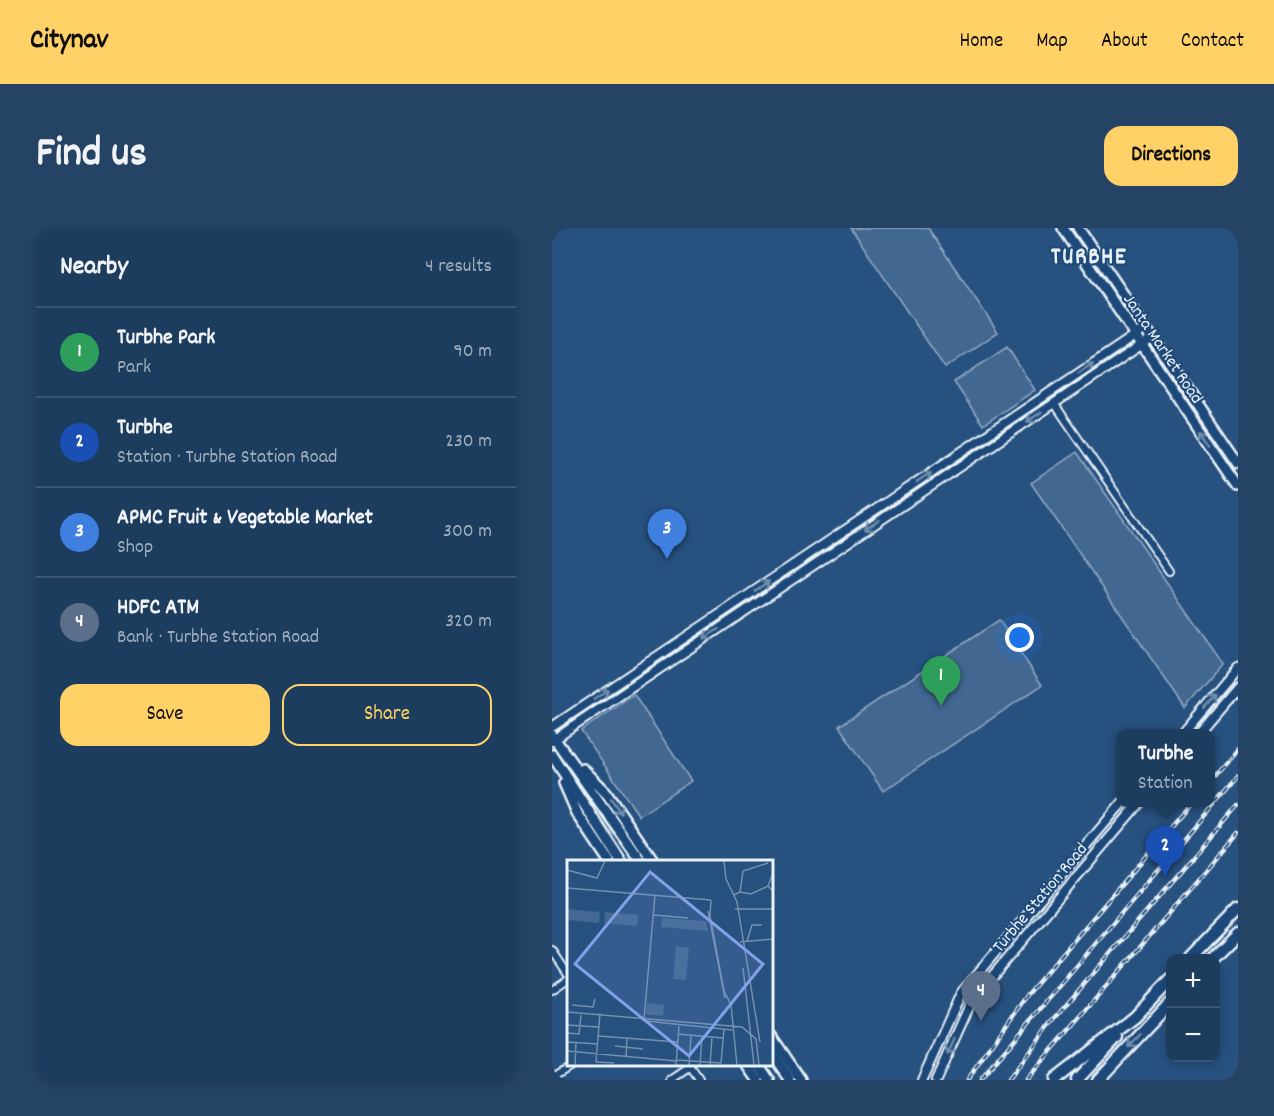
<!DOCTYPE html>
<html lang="en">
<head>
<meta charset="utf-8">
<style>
  :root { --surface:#1d3d5f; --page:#254465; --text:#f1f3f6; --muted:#a0aebd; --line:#3b5674; --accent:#ffd166 }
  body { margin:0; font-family:Dekko,sans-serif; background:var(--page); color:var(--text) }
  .controls { position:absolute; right:18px; bottom:18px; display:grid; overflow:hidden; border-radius:12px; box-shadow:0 3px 9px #0003 }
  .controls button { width:54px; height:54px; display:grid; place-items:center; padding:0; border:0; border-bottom:2px solid var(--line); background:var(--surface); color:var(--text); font:30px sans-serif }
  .you { position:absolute; left:468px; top:410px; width:21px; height:21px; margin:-15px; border:4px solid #fff; border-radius:50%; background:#1a73e8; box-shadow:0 0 0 9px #1a73e833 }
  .badge { display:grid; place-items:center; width:39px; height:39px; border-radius:50%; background:var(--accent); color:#fff; font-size:20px; font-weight:700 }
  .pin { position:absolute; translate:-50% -50px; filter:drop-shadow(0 2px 3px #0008) }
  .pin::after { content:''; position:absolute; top:32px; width:21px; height:18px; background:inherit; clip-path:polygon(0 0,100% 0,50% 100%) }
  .popup { position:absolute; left:564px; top:501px; width:99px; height:78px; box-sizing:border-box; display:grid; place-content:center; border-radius:12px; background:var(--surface); filter:drop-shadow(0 2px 4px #0005); font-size:20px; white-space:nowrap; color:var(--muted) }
  .popup b { font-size:22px; color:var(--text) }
  .popup::after { content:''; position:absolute; left:50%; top:100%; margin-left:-12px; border:12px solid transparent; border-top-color:var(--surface) }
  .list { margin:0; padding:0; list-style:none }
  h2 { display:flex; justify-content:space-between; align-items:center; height:78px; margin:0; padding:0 24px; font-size:26px }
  h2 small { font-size:20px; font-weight:400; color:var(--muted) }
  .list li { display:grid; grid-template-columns:39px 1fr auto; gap:18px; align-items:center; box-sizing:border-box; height:90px; padding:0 24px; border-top:2px solid var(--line) }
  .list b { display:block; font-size:22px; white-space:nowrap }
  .list p { margin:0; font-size:20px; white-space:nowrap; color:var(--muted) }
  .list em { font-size:20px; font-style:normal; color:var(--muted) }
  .actions { display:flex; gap:12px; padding:18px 24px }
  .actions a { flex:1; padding:14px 0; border:2px solid var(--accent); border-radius:18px; text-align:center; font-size:21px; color:var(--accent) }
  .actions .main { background:var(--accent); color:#111 }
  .map { position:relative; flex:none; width:686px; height:852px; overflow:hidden; border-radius:18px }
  header { display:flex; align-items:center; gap:36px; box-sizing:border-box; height:84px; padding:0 30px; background:var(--accent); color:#111 }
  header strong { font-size:28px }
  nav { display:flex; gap:33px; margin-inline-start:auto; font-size:21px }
  .intro { display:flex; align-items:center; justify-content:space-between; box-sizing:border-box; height:144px; padding:0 36px }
  h1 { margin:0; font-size:42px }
  .button { padding:15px 27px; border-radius:18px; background:var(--accent); color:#111; font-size:21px; font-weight:700 }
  main { display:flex; gap:36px; padding:0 36px }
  aside { flex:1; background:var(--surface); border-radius:18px; box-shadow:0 3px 9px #0003 }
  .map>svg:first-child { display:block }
</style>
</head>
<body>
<header>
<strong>Citynav</strong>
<nav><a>Home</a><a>Map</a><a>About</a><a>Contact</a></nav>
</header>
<div class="intro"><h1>Find us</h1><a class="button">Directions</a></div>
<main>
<aside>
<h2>Nearby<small>4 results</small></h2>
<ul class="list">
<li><span class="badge" style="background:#2e9e5b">1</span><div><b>Turbhe Park</b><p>Park</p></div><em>90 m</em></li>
<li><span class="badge" style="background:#1a4fb4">2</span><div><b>Turbhe</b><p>Station · Turbhe Station Road</p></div><em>230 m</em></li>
<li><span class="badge" style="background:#3f7fe0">3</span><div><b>APMC Fruit &amp; Vegetable Market</b><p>Shop</p></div><em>300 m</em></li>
<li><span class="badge" style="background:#5c6f8a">4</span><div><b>HDFC ATM</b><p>Bank · Turbhe Station Road</p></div><em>320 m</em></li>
</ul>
<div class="actions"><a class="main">Save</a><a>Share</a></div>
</aside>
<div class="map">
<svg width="686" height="852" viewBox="0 0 686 852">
  <rect width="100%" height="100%" fill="#27517f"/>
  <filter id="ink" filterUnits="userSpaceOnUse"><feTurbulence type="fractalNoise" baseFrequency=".0167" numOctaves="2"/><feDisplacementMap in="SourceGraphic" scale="12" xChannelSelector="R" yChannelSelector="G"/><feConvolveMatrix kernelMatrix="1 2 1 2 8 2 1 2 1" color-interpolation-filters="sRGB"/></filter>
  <g filter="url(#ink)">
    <!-- green -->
    <path fill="#436891" stroke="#96acc4" stroke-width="1.5" d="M 299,0 L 376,0 L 446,104 L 393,140 Z
      M 455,119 L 483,162 L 431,197 L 402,154 Z
      M 525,224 L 671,436 L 633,480 L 479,255 Z
      M 447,392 L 490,457 L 331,563 L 287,498 Z
      M 82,467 L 139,553 L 87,588 L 29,503 Z"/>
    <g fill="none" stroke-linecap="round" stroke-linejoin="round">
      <!-- minor casing -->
      <g stroke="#e8f1f8" stroke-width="10">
        <path id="minor" d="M 502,175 L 617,343
          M 0,722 L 16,746
          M 0,762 L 16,751
          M 136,836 L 147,852
          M 0,849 L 21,836
          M 120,852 L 139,839"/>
      </g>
      <!-- tertiary casing -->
      <g stroke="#e8f1f8" stroke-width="12">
        <path id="tertiary" d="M 0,499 L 594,100
          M 630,506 L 686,440
          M 646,506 L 686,459
          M 0,513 L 601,109
          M 370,852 L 409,765 L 571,574
          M 384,852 L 420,772 L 588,574"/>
      </g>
      <!-- secondary casing -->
      <g stroke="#e8f1f8" stroke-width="14">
        <path id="secondary" d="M 511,0 L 686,258
          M 526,0 L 686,235
          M 0,507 L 89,633
          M 0,527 L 69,633
          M 31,541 L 54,564 L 101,633
          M 12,555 L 25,585 L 57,633
          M 219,808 L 249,852
          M 219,824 L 238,852
          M 195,836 L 206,852
          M 206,836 L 217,852"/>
      </g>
      <!-- primary casing -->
      <g stroke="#e8f1f8" stroke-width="15">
        <path id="primary" d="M 639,730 L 686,681
          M 661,730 L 686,705
          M 502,852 L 583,789 L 618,752
          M 525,852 L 565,809
          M 546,852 L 618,775"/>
      </g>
      <!-- minor -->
      <use href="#minor" stroke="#1f4a7a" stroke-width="6"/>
      <!-- tertiary -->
      <use href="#tertiary" stroke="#1f4a7a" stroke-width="8"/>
      <!-- secondary -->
      <use href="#secondary" stroke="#1f4a7a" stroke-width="9"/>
      <!-- primary -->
      <use href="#primary" stroke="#1f4a7a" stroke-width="10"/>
      <!-- rail casing -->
      <g stroke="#e8f1f8" stroke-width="4.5">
        <path id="rail" d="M 658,554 L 686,521
          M 415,852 L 476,766 L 640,574
          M 428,852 L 686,548
          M 456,852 L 503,790 L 686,577
          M 474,852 L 686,605"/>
      </g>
      <!-- rail -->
      <use href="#rail" stroke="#1f4a7a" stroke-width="2" stroke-dasharray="7" stroke-linecap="butt"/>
    </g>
    <!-- one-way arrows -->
    <defs><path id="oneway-shaft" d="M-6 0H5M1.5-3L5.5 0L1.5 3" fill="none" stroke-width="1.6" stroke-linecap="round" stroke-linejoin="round" transform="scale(1.5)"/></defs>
    <g stroke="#6f8dac">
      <use href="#oneway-shaft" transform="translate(534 140) rotate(-34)"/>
      <use href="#oneway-shaft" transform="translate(482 189) rotate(146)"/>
      <use href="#oneway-shaft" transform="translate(653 210) rotate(-124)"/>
      <use href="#oneway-shaft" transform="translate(372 249) rotate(-34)"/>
      <use href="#oneway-shaft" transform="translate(320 297) rotate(146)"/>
      <use href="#oneway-shaft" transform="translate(210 358) rotate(-34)"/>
      <use href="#oneway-shaft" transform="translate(159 406) rotate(147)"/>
      <use href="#oneway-shaft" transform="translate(49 466) rotate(-34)"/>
      <use href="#oneway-shaft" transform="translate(658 473) rotate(-50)"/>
      <use href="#oneway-shaft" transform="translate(64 578) rotate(56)"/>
      <use href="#oneway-shaft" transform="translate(582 813) rotate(133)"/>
      <use href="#oneway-shaft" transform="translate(399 819) rotate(114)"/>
    </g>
  </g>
  <g text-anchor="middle" stroke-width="4.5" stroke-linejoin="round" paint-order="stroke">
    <!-- street labels -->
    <g font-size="18" fill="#e8f1f8" stroke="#1f4a7a">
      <text transform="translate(612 120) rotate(56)" y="6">Janta Market Road</text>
      <text transform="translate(487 669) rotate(-50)" y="6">Turbhe Station Road</text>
    </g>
    <!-- district labels -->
    <g font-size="24" font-weight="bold" letter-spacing="1.5" fill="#e8f1f8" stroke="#1f4a7a">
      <text x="537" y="35">TURBHE</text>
    </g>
  </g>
  <!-- overview -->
  <g transform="translate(15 632)">
    <rect width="206" height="206" fill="#27517f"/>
    <path d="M 0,49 L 33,52 L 32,63 L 0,60 ZM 38,52 L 71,55 L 70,66 L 37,63 ZM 95,58 L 139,61 L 141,71 L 94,67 ZM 109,86 L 122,88 L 119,120 L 106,119 ZM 80,143 L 97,145 L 96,156 L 79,154 Z" fill="#436891"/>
    <path fill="none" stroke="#7491af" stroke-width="1.5" d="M 157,1 L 159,19 L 170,42 L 193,182M 0,10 L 30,18 L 38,1M 206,13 L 201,26 L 206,31M 0,28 L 144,40M 173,32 L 184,34 L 201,26M 167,35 L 173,32 L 176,11 L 201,3M 144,40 L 143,56 L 157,131 L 164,145 L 170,205M 168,49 L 206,49M 141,51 L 158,138M 86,55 L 121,58M 180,81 L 185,65 L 195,65M 173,82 L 206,79M 176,108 L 187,205M 5,145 L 26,147 L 28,139M 0,152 L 175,167 L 189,179 L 192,205M 33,153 L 29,202 L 47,203M 77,159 L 88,35M 79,161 L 165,170M 0,165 L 32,167M 0,173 L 12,174 L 14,155M 111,174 L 156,178M 31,176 L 111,182M 0,182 L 31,184M 48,186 L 76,189M 0,191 L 109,201M 59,196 L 60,178M 109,200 L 154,203M 154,203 L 157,169M 8,205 L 9,183M 109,205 L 112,166M 122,205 L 124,175M 133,205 L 135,176M 143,205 L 145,177"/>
    <path fill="#82a0e8" fill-opacity="0.15" stroke="#82a0e8" stroke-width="3" d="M 83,12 L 196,104 L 122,196 L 8,104 Z"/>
    <rect width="206" height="206" fill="none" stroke="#e8f1f8" stroke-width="3"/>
  </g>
</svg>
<div class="controls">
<button>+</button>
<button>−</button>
</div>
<div class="you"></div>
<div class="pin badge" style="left:389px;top:478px;background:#2e9e5b">1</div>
<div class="pin badge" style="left:613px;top:648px;background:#1a4fb4">2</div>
<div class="popup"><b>Turbhe</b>Station</div>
<div class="pin badge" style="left:115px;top:331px;background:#3f7fe0">3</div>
<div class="pin badge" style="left:429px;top:793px;background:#5c6f8a">4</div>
</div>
</main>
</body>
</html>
